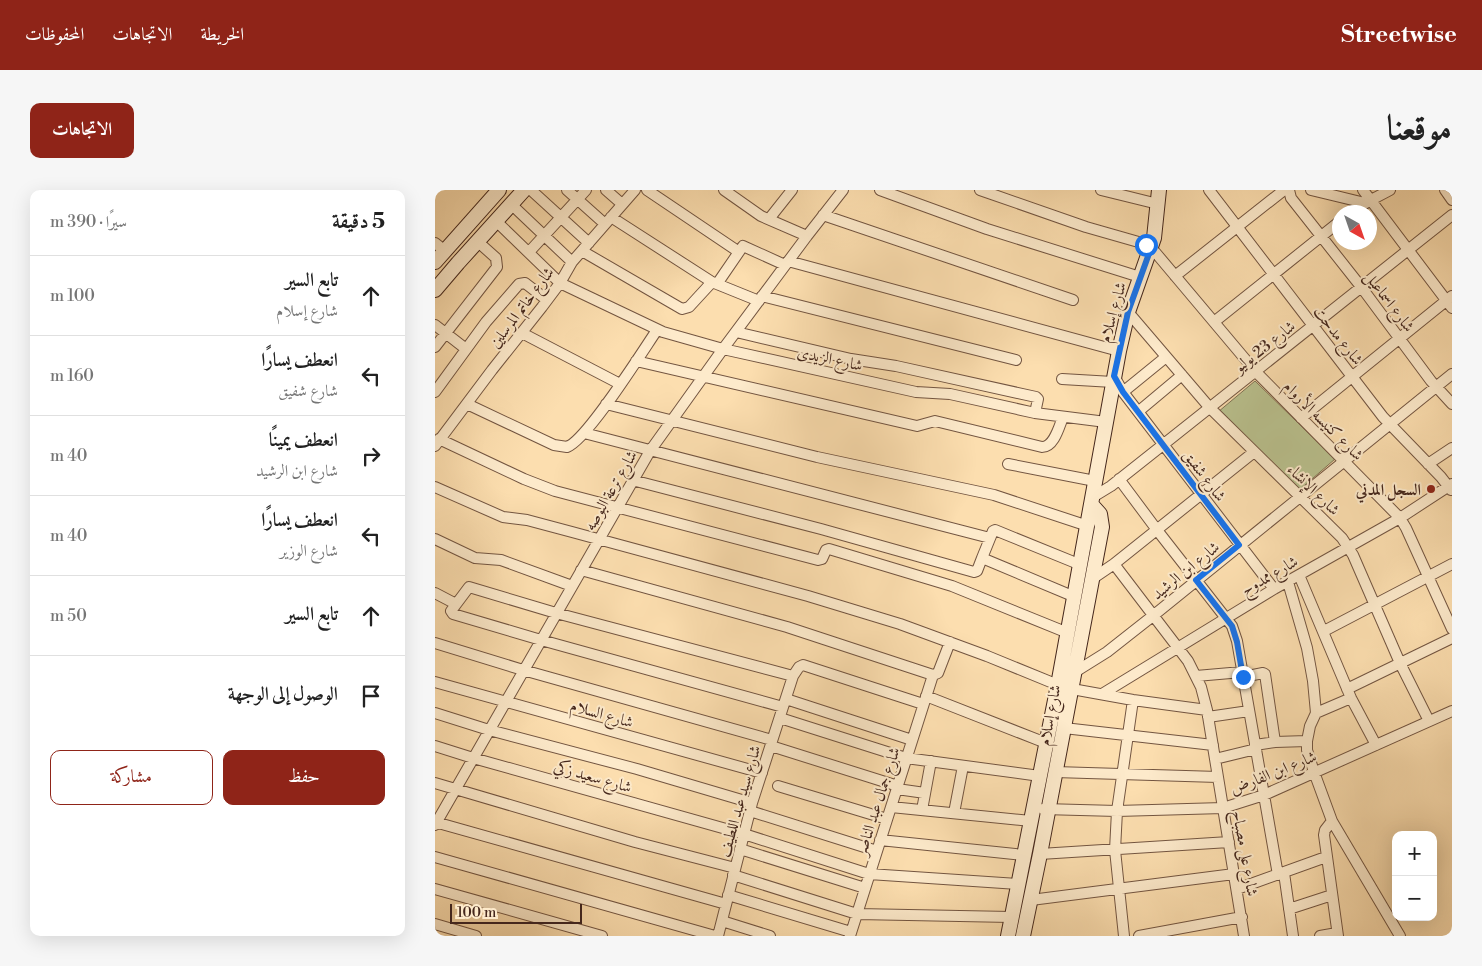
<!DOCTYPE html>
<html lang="ar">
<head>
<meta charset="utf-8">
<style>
  :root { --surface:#fff; --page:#f6f6f6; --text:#222; --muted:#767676; --line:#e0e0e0; --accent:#8f2418 }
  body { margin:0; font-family:"Libre Bodoni",Amiri,serif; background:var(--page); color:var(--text); direction:rtl }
  .controls { position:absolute; right:15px; bottom:15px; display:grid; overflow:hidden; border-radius:10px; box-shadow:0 5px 20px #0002 }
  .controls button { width:45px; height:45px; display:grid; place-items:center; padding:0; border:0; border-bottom:1px solid var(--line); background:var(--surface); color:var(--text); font:25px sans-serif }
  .compass { position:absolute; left:897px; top:15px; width:45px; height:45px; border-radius:50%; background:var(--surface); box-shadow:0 5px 20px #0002; rotate:140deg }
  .scale { position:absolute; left:15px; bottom:12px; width:132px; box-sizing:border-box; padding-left:5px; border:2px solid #45271c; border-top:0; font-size:14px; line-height:18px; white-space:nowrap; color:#45271c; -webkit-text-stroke:4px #fdeacb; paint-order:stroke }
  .stop { position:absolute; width:15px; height:15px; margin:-11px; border:4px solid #1a73e8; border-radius:50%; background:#fff }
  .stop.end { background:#1a73e8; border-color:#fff; box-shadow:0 1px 5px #0008 }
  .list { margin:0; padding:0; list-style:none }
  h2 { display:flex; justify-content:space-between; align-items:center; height:65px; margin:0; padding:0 20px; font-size:21px }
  h2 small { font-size:16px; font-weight:400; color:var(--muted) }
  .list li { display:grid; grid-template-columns:32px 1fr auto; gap:15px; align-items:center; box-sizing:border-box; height:80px; padding:0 20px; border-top:1px solid var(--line) }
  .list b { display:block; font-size:19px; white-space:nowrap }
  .list p { margin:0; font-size:16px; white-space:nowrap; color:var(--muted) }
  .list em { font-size:16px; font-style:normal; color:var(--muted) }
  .actions { display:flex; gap:10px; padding:15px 20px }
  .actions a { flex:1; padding:11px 0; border:1px solid var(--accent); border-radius:10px; text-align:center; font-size:18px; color:var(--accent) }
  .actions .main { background:var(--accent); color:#fff }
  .icon { flex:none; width:28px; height:28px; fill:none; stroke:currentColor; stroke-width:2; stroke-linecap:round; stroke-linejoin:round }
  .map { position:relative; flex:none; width:1017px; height:746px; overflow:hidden; direction:ltr; border-radius:10px }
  header { display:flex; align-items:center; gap:30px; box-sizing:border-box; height:70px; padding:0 25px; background:var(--accent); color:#fff }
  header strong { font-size:24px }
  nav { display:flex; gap:28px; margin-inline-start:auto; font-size:18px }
  .intro { display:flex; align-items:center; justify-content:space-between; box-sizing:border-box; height:120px; padding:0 30px }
  h1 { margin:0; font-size:35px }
  .button { padding:12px 22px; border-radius:10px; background:var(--accent); color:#fff; font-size:18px; font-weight:700 }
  main { display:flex; gap:30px; padding:0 30px }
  aside { flex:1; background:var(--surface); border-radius:10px; box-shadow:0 5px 20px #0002 }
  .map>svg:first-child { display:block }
</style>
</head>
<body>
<header>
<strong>Streetwise</strong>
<nav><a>الخريطة</a><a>الاتجاهات</a><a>المحفوظات</a></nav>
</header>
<div class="intro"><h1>موقعنا</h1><a class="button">الاتجاهات</a></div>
<main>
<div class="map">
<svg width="1017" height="746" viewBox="0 0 1017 746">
  <rect width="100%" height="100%" fill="#fcdeaf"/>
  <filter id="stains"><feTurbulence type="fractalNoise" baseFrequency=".004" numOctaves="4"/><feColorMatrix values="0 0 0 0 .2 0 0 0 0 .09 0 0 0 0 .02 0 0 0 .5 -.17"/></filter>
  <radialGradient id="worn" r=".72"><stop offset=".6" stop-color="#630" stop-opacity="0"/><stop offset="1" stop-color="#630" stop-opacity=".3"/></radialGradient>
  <!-- green -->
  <path fill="#bac28f" stroke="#807456" d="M 820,191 L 900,269 L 862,302 L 783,222 Z"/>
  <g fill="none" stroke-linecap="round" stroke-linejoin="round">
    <!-- street casing -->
    <g stroke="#735541" stroke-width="12">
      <path id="street" d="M 96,0 L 154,53
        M 132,0 L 170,34
        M 171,0 L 187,14
        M 212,0 L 304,62
        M 289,0 L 326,26 L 372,46
        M 445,0 L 552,39 L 705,87
        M 545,0 L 651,37 L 707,53 L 720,62 L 821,182 L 965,328 L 971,338 L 1017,439
        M 666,0 L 723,14
        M 774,0 L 948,227 L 1006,287 L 1016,300
        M 854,0 L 856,8 L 927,98 L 996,191 L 1017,214
        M 876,0 L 930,13
        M 928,0 L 1017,118
        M 1010,0 L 1017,10
        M 76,14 L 137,72
        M 916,22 L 936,10 L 955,0
        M 388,25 L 638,110
        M 176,27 L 277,92 L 324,111
        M 334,29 L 357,0
        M 61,31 L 125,93 L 228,142 L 288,159 L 481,202 L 515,204 L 600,223 L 671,232
        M 0,53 L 10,61
        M 147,61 L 247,119 L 254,117 L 277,92
        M 94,62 L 151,0
        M 353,71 L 684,161
        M 740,86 L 849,0
        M 282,94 L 308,56 L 350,75
        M 327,106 L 581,170
        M 693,122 L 775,218 L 907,348 L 918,365 L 965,473 L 994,531
        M 779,132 L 904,32
        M 0,135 L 31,159
        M 301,142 L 416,169 L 461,176 L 601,207 L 603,209 L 600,223
        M 87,143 L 185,194
        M 0,157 L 62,77 L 61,68 L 42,51
        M 201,171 L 482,236 L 500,231 L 607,257 C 619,257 624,237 628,227
        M 679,186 L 688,202 L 839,399
        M 627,189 L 678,192
        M 0,202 L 51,132 L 84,94 L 90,93 L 112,110
        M 688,202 L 731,167
        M 32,214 L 119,255 L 132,257 C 152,250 207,162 222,140
        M 171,214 L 382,267 L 559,305 L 653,336
        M 704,221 L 747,185
        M 866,228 L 1017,106
        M 149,243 L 555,348
        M 4,249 L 89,289 L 120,301 L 383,370 L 387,369 L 391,360 L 394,359 L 517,396 L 633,443
        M 0,256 L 57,180 L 107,117 L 125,93 L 137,72 L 200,0
        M 573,274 L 660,291
        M 993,274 L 1017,258
        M 684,289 L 722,340 L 797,436 L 802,451 L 843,685
        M 197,290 L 386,339 L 539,382 L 542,381 L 547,368
        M 0,297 L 68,327 L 92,330 L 137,342 L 373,406 L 465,434 L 552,466 L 623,495
        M 658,307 L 676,296 L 729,254 L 1017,25
        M 0,349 L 40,368 L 66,370 L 137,396
        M 679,374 L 753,471 L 766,497 L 772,520 L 809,746
        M 146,380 L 352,437 L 498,485 L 503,483 L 515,452
        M 864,385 L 916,508 L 941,555
        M 657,389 L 679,374 L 819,262
        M 853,392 L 872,458 L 878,491 L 881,523 L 875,536 L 872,551 L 872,560 L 879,582 L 897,631 L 965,746
        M 0,403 L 21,414
        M 640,407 L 547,368 L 558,341 L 560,340 L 646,375
        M 889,441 L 1017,374
        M 0,453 L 88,480 L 337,550
        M 640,482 L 672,462 L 719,425 L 1017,184
        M 761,486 L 807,482
        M 808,487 L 828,483 L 830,484 L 840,552
        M 0,492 L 327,583
        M 637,499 L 698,510 L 772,520
        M 912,499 L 1017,448
        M 667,504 L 839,399 L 965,328 L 1017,294
        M 491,506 L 611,553
        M 351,509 L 477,550
        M 348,517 L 106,450 L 18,424 L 16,421 L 34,397 L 121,423 L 358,486
        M 0,523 L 54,540 L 202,579 L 317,613
        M 881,523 L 916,508
        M 773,527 L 814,521
        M 345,528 L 471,568 L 605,586
        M 629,538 L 778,555
        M 820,555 L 840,552 L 872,551
        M 0,556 L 38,568 L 309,644 L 434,684 L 583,694
        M 336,556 L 463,596
        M 780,569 L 821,559
        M 620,582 L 783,587
        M 0,593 L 200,652 L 300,678
        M 343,596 L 452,629
        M 462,599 L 490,603
        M 456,617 L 596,631
        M 608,619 L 682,621 L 788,618 L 829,605 L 1017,521
        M 487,620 L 496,571
        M 315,621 L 442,661
        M 519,623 L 528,576
        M 897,631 L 890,640 L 889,645 L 903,746
        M 0,632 L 291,714
        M 0,635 L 215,261 L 288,159 L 372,46 L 408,0
        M 445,650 L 589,665
        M 305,659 L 430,698
        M 605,664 L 794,652
        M 0,667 L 280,746
        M 849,683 L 858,746
        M 298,685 L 422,724 L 576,727
        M 0,699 L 167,746
        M 802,699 L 891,667
        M 293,705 L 416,742
        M 596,710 L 799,684
        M 854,719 L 897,705
        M 287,731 L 335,746
        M 0,734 L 41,746
        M 283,746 L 317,613 L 358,486 L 364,477 L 368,475 L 488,514
        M 415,746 L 498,485
        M 689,746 L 680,660 L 682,621 L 698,510
        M 704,746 L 807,727
        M 885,746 L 902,743"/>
    </g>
    <!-- secondary casing -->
    <g stroke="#45271c" stroke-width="16">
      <path id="secondary" d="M 0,72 L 64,0
        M 0,100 L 23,73 L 89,0
        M 573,746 L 623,495 L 684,161 L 693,122 L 719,48 L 724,0
        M 588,746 L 605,664 L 667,337 L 665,324 L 656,314"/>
    </g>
    <!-- street -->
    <use href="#street" stroke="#fdeacb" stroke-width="10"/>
    <!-- secondary -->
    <use href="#secondary" stroke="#fdeacb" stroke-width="14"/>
  </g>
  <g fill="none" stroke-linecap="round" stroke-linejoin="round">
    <!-- route -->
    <path stroke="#1a73e8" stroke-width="6" d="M 711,55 L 716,58 L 693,122 L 679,186 L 688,202 L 804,355 L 761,390 L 797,436 L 802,452 L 808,487"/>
  </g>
  <!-- markers -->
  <circle fill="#8f2418" stroke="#fdeacb" stroke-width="2" cx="996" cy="299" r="5"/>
  <g text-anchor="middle" stroke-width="4" stroke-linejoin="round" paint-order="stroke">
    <!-- street labels -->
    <g font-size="16" fill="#45271c" stroke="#fdeacb">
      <text transform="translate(955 111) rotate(53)" y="6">شارع اسماعيل</text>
      <text transform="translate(86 117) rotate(-53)" y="6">شارع خاتم المرسلين</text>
      <text transform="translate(677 122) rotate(-74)" y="6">شارع إسلام</text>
      <text transform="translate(904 145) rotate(52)" y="6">شارع مدحت</text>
      <text transform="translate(829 156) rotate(-38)" y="6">شارع 23 يوليو</text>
      <text transform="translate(395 168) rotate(12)" y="6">شارع الزيدى</text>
      <text transform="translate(889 230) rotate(45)" y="6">شارع كنيسه الأروام</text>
      <text transform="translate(770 285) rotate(53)" y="6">شارع شفيق</text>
      <text transform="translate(879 299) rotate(44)" y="6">شارع الإنشاء</text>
      <text transform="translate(175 300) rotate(-60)" y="6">شارع ترعة البوصه</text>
      <text transform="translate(750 380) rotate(-39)" y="6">شارع ابن الرشيد</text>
      <text transform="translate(834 385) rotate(-30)" y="6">شارع ممدوح</text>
      <text transform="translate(167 523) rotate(16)" y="6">شارع السلام</text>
      <text transform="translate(614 525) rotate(-79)" y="6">شارع إسلام</text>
      <text transform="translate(838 582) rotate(-22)" y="6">شارع ابن الفارض</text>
      <text transform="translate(158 586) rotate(16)" y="6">شارع سعيد زكي</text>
      <text transform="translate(304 611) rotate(-74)" y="6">شارع سيد عبد اللطيف</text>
      <text transform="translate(442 611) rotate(-72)" y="6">شارع جمال عبد الناصر</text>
      <text transform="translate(811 663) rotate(80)" y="6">شارع على مصباح</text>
    </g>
    <!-- poi labels -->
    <g font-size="16" font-weight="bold" fill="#45271c" stroke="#fdeacb" text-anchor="end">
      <text x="986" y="305">السجل المدني</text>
    </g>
  </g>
  <rect width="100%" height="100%" filter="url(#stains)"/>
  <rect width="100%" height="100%" fill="url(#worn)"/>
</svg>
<div class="controls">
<button>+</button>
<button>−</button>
</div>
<svg class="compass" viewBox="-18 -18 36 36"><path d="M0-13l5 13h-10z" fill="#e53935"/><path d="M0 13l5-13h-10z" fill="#767676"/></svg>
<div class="scale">100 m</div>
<div class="stop" style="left:711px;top:55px"></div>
<div class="stop end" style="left:808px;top:487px"></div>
</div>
<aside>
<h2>5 دقيقة<small>سيرًا · 390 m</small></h2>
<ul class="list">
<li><svg class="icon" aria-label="ahead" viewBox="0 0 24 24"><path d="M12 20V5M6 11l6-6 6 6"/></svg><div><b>تابع السير</b><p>شارع إسلام</p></div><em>100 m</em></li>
<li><svg class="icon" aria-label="left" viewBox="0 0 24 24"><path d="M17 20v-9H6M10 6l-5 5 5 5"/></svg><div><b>انعطف يسارًا</b><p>شارع شفيق</p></div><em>160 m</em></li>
<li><svg class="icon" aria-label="right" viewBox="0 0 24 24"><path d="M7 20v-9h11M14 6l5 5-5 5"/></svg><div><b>انعطف يمينًا</b><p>شارع ابن الرشيد</p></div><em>40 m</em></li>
<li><svg class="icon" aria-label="left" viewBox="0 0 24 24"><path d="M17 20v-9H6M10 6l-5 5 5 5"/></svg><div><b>انعطف يسارًا</b><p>شارع الوزير</p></div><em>40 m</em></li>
<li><svg class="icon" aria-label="ahead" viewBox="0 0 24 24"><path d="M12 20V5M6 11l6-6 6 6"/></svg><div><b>تابع السير</b></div><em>50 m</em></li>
<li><svg class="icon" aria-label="arrive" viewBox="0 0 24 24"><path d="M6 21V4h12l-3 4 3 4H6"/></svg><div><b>الوصول إلى الوجهة</b></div></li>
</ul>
<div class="actions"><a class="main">حفظ</a><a>مشاركة</a></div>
</aside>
</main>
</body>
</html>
